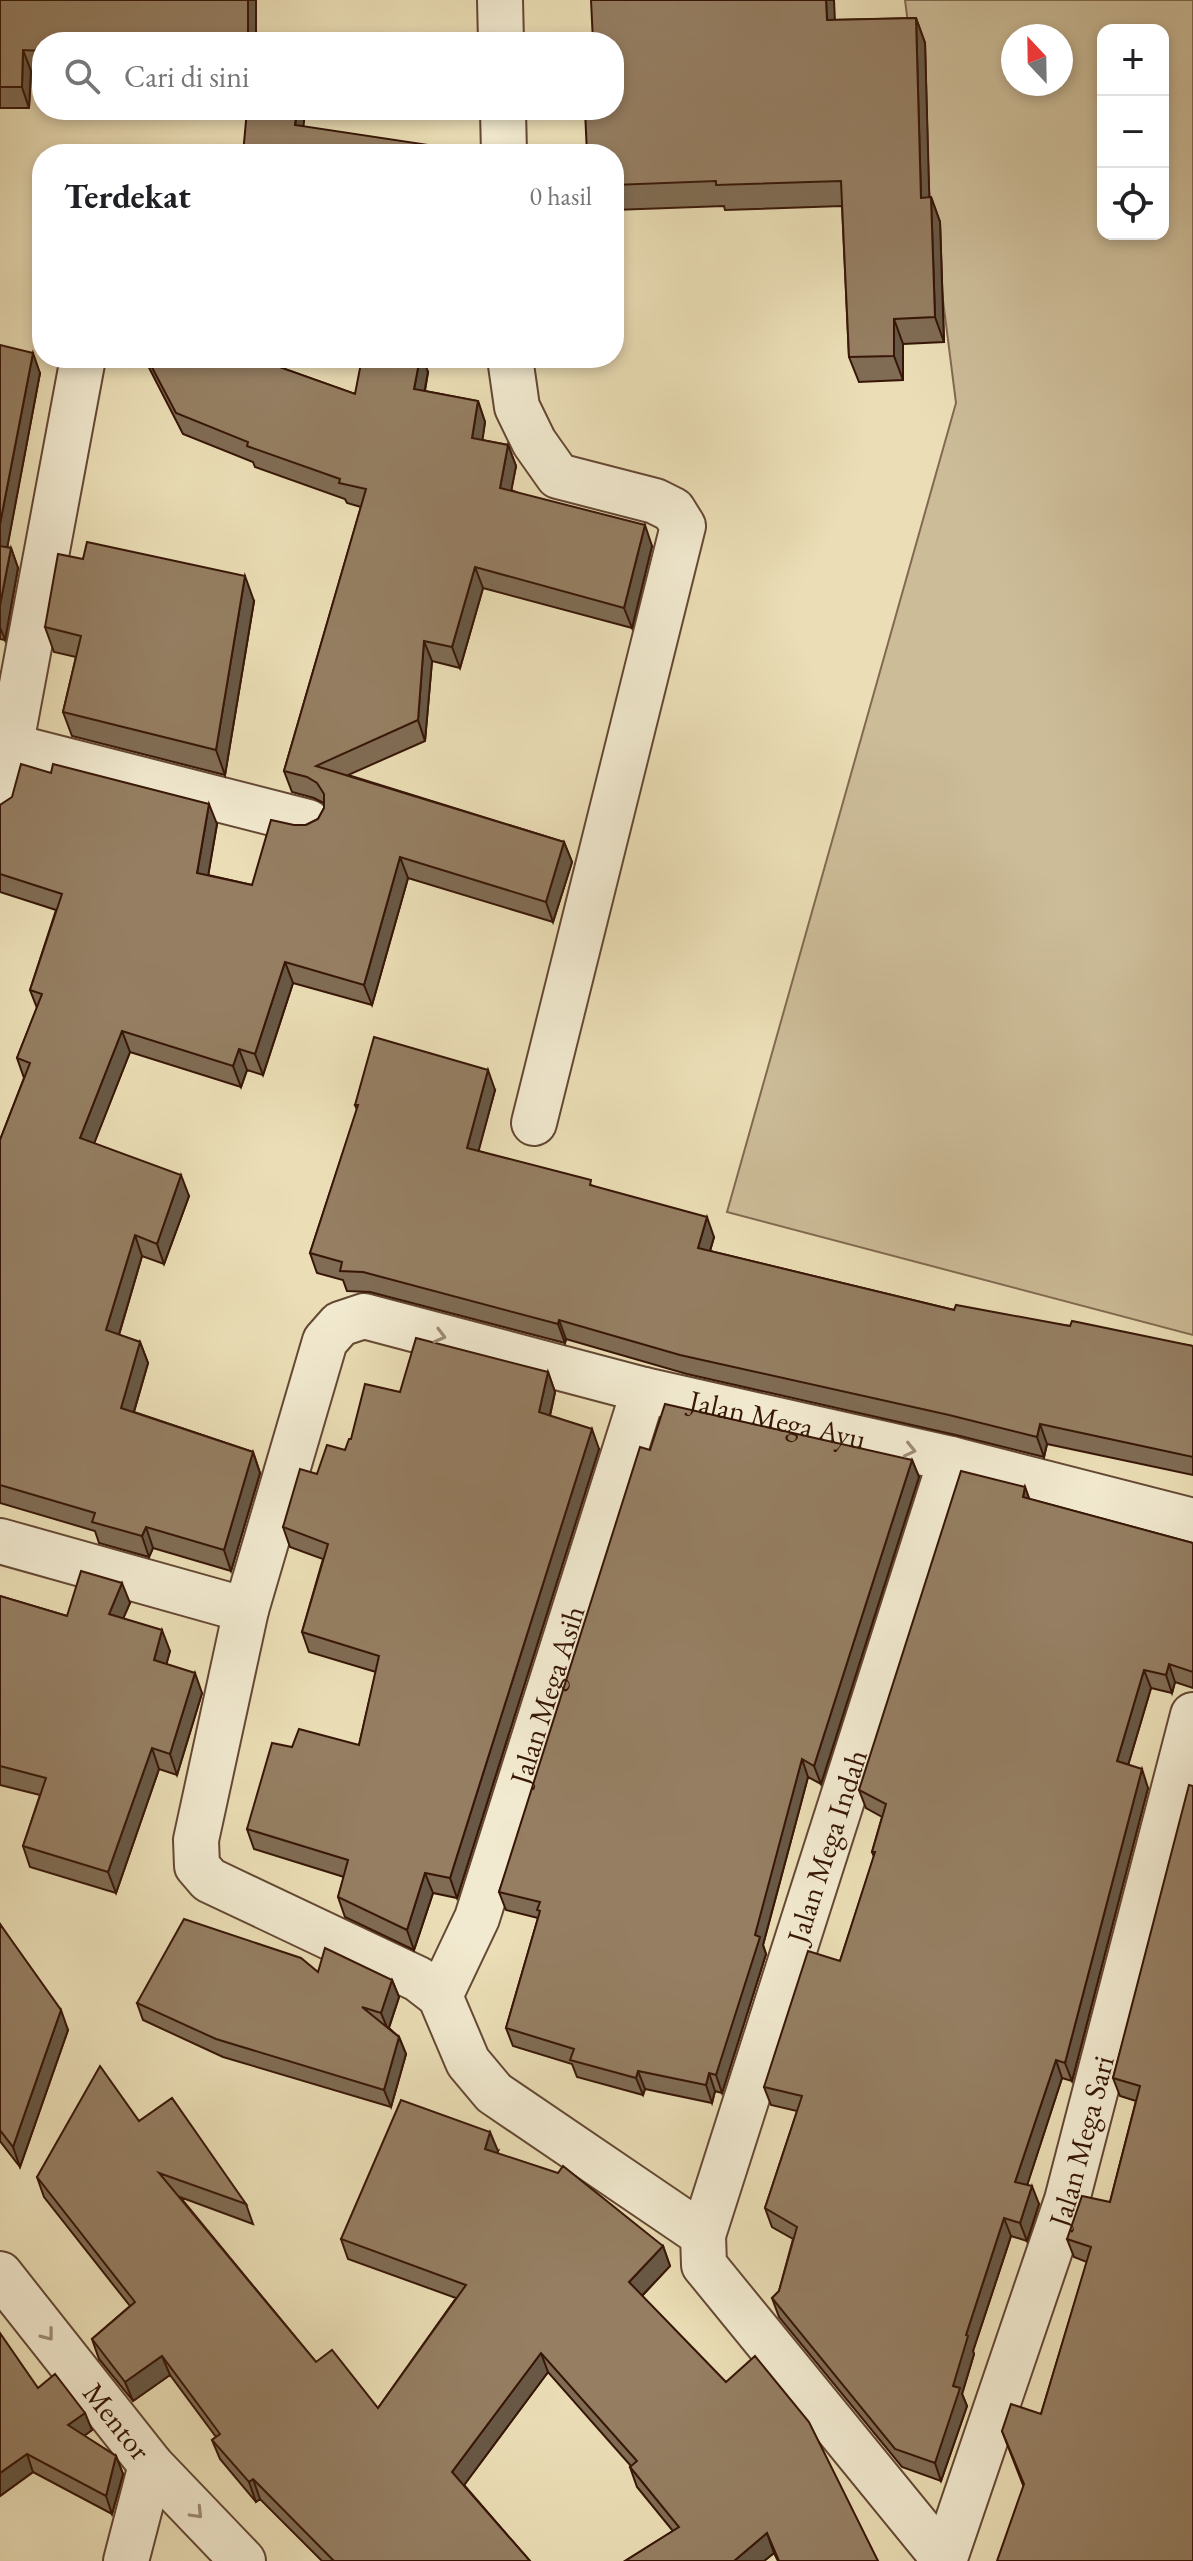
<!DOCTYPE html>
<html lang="id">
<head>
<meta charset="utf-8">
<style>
  :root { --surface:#fff; --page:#f6f6f6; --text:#202124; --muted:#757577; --line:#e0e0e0 }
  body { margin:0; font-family:"EB Garamond",serif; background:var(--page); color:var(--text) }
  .controls { position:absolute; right:24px; top:24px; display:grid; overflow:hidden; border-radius:16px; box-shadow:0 4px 12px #0003 }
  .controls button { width:72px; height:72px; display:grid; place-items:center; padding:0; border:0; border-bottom:2px solid var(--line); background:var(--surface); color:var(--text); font:40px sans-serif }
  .compass { position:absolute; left:1001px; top:24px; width:72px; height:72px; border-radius:50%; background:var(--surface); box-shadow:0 4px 12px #0003; rotate:338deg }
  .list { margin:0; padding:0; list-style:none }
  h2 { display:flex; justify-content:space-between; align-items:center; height:104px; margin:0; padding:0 32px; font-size:34px }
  h2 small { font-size:26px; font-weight:400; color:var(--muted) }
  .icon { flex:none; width:44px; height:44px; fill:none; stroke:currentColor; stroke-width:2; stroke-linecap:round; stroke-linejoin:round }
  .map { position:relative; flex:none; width:1193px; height:2561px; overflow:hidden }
  .search { position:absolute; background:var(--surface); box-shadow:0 4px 12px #0003; left:32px; top:32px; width:592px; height:88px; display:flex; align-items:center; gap:20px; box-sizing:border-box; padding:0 28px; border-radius:32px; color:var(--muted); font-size:30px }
  .panel { position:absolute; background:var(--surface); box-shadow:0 4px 12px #0003; left:32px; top:144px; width:592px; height:224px; border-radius:32px }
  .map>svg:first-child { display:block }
</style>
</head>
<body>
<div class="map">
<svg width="1193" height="2561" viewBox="0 0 1193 2561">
  <rect width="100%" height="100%" fill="#ebdeb6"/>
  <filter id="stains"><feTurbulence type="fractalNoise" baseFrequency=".0025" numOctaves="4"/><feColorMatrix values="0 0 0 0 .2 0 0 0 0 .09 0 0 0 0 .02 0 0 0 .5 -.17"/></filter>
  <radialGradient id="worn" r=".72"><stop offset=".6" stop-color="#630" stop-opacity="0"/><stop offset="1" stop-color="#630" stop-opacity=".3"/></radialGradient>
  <!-- green -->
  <path fill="#ccbc98" stroke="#826950" stroke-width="2" fill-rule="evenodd" d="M 905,0 L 1193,0 L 1193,1335 L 727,1212 L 956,403 ZM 1103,30 L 1163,30 L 1163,234 L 1103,234 ZM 1013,36 L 1061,36 L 1061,84 L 1013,84 Z"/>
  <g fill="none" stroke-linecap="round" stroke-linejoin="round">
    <!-- minor casing -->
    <g stroke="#644833" stroke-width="48">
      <g id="minor">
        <path d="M 500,0 L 501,42"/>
        <path d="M 503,110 L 504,154"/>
        <path d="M 510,358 L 517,407 L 534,442 L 558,476 L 655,501 L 673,510 L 683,526 L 534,1123"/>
        <path d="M 10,746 L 308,822"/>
        <path d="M 0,802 L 83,358"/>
        <path d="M 0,1541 L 246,1610"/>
        <path id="s1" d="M 440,1996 L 477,1918 L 644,1390"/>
        <path id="s2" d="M 703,2235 L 951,1459"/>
        <path id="s3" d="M 0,2274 L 151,2465 L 243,2561"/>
        <path id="s4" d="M 944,2559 L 704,2265 L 703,2235 L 494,2093 L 468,2062 L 440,1996 L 418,1979 L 209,1880 L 197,1866 L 196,1840 L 246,1610 L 325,1341 L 340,1324 L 364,1316 L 644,1390 L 951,1459 L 1193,1521"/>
        <path d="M 126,2561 L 151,2465"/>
        <path id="s5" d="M 944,2561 L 1067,2200 L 1193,1715"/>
      </g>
    </g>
    <!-- minor -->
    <use href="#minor" stroke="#f2ead0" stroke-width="44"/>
  </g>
  <!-- wall -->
  <path fill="#806c54" stroke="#371607" stroke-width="2" d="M 0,0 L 256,0 L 256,42 L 42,42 L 42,71 L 31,71 L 29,108 L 0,108 Z
    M 916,18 L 925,43 L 929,197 L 931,197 L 940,222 L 944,342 L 903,344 L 903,380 L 859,382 L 849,357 L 842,206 L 725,210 L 724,206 L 614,210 L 614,110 L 835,20 Z
    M 0,345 L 40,373 L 7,547 L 11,548 L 18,568 L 5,640 L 0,639 Z
    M 144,358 L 264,358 L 265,362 L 355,394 L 428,372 L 425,391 L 478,401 L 485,422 L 482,440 L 508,445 L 516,466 L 511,490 L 652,546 L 632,628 L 483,588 L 460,668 L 432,661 L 425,741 L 348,775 L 564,842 L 572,862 L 553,922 L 408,878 L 372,1005 L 293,983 L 263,1075 L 247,1070 L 241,1087 L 130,1052 L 94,1143 L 189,1196 L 164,1264 L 142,1256 L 119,1335 L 140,1342 L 148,1363 L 134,1412 L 253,1452 L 260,1473 L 231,1571 L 153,1548 L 149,1557 L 99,1543 L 95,1531 L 0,1503 L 0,1140 L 24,1078 L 17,1058 L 37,1008 L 30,990 L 56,910 L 0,892 L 0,805 L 217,824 L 208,875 L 252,885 L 294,825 L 306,825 L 318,819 L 324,808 L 324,803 L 314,798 L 292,792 L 284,771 L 361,507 L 347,503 L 345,499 L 255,467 L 253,462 L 183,434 Z
    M 254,601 L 225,775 L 72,736 L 63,712 L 76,657 L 54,652 L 45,627 Z
    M 495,1090 L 478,1151 L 593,1186 L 714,1237 L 710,1251 L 954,1310 L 1070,1326 L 1193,1346 L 1193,1475 L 1047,1444 L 1044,1457 L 956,1435 L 687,1374 L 566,1339 L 565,1343 L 370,1292 L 347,1291 L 343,1280 L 317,1273 L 310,1253 L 357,1110 L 355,1105 Z
    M 548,1372 L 555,1392 L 550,1416 L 599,1449 L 457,1898 L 433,1893 L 414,1950 L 345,1917 L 338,1897 L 344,1877 L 254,1849 L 247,1829 L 292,1747 L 359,1745 L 376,1672 L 309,1652 L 302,1632 L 323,1559 L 290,1547 L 283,1527 L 317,1474 L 345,1450 L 351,1439 L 400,1392 Z
    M 650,1450 L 912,1460 L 919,1477 L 821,1784 L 808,1777 L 763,1945 L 766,1954 L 722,2093 L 715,2091 L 712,2103 L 645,2089 L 643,2095 L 577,2077 L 572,2064 L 513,2046 L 506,2028 L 538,1918 L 506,1910 L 499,1892 Z
    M 1025,1487 L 1029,1499 L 1193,1543 L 1193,1688 L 1175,1682 L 1172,1693 L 1151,1688 L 1128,1765 L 1148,1788 L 1072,2081 L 1062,2078 L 1027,2185 L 1039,2204 L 1027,2241 L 1011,2236 L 973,2351 L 974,2354 L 962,2394 L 967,2406 L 941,2481 L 902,2467 L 779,2317 L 772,2298 L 779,2291 L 793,2239 L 772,2227 L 765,2208 L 797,2111 L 771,2105 L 764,2087 L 840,1961 L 874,1857 L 872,1852 L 882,1817 L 866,1808 L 859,1790 Z
    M 0,1596 L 67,1616 L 130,1603 L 123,1618 L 170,1651 L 166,1664 L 202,1693 L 177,1775 L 159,1769 L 116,1893 L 30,1867 L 23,1846 L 40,1795 L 0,1785 Z
    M 1193,1786 L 1193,2561 L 1023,2485 L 1002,2431 L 1041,2414 L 1087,2262 L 1074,2257 L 1067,2239 L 1110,2202 L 1136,2101 L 1120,2096 L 1113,2078 Z
    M 0,1924 L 68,2030 L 20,2167 L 0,2141 Z
    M 318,1972 L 392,1980 L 399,1997 L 389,2028 L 399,2037 L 406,2054 L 391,2107 L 223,2057 L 143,2020 L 137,2003 Z
    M 139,2121 L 246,2204 L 253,2224 L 180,2197 L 316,2362 L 378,2408 L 456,2298 L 348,2259 L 341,2239 L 498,2151 L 497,2153 L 663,2246 L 670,2266 L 642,2296 L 878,2561 L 778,2561 L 774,2553 L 764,2561 L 625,2561 L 673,2531 L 637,2487 L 630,2467 L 631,2466 L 548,2372 L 464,2485 L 530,2561 L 322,2561 L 260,2499 L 256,2502 L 220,2459 L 212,2440 L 216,2437 L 170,2375 L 133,2401 L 99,2359 L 92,2339 L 130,2306 L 44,2197 L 37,2177 Z
    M 38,2388 L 92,2430 L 84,2436 L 116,2456 L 123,2474 L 112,2514 L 33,2472 L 0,2496 Z"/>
  <!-- shaded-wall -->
  <path fill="#685845" stroke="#371607" stroke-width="2" d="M 248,0 L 256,0 L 256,42 L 248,42 Z
    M 826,0 L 834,0 L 836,45 L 827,20 Z
    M 916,18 L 925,43 L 930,222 L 921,198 Z
    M 23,50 L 31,71 L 29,108 L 22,87 Z
    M 297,110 L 305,110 L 305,111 L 302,142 L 295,125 Z
    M 931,197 L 940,222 L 944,342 L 935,317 Z
    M 894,319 L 903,344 L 903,380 L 894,356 Z
    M 33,353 L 40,373 L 4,565 L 0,555 L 0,524 Z
    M 420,358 L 423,358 L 428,372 L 421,410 L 414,389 Z
    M 478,401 L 485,422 L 480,458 L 472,438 Z
    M 508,445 L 516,466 L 508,508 L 500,488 Z
    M 645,525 L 652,546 L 632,628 L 624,608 Z
    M 11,548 L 18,568 L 5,640 L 0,627 L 0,605 Z
    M 475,567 L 483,588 L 460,668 L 452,647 Z
    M 245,576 L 254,601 L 225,775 L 216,750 Z
    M 424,641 L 432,661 L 425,741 L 418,720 Z
    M 209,804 L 217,824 L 205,894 L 197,873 Z
    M 564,842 L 572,862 L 553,922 L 546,902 Z
    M 400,857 L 408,878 L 372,1005 L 364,985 Z
    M 285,962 L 293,983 L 263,1075 L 255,1054 Z
    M 122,1031 L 130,1052 L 88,1159 L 80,1138 Z
    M 239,1049 L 247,1070 L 241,1087 L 233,1066 Z
    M 488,1070 L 495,1090 L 474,1168 L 467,1148 Z
    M 181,1175 L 189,1196 L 164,1264 L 157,1244 Z
    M 707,1217 L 714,1237 L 705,1268 L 698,1248 Z
    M 135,1235 L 142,1256 L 114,1351 L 106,1330 Z
    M 559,1320 L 566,1339 L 565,1343 L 558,1324 Z
    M 140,1342 L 148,1363 L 129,1428 L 121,1408 Z
    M 548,1372 L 555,1392 L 546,1432 L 539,1412 Z
    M 1040,1424 L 1047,1444 L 1044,1457 L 1037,1437 Z
    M 592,1429 L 599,1449 L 457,1898 L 450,1878 Z
    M 253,1452 L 260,1473 L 231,1571 L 224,1550 Z
    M 912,1460 L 919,1477 L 821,1784 L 814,1766 Z
    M 1025,1487 L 1032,1506 L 1023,1497 Z
    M 146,1527 L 153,1548 L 149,1557 L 142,1536 Z
    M 122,1583 L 130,1603 L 116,1635 L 109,1614 Z
    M 162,1630 L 170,1651 L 162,1681 L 154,1660 Z
    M 1169,1664 L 1175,1682 L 1172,1693 L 1166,1675 Z
    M 1144,1670 L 1151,1688 L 1124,1779 L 1117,1761 Z
    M 195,1673 L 202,1693 L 177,1775 L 170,1754 Z
    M 152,1748 L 159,1769 L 116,1893 L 108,1872 Z
    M 802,1759 L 808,1777 L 763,1945 L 766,1954 L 722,2093 L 716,2075 Z
    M 1142,1769 L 1148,1788 L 1072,2081 L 1065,2063 Z
    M 425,1873 L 433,1893 L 414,1950 L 407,1930 Z
    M 392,1980 L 399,1997 L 388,2030 L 381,2013 Z
    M 61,2010 L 68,2030 L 20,2167 L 13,2147 Z
    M 399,2037 L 406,2054 L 391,2107 L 384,2090 Z
    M 1056,2060 L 1062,2078 L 1022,2201 L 1015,2182 Z
    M 638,2071 L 645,2089 L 643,2095 L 636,2078 Z
    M 709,2073 L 715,2091 L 712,2103 L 706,2085 Z
    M 490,2132 L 498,2151 L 492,2169 L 485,2149 Z
    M 1032,2186 L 1039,2204 L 1027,2241 L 1020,2223 Z
    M 1004,2218 L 1011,2236 L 973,2351 L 974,2354 L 962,2394 L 967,2406 L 941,2481 L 935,2463 L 953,2386 L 966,2335 Z
    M 663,2246 L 670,2266 L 636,2302 L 629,2282 Z
    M 541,2353 L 548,2372 L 459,2492 L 452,2472 Z
    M 162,2356 L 170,2375 L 133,2401 L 125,2382 Z
    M 85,2413 L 92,2430 L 74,2443 L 68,2425 Z
    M 27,2454 L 33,2472 L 0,2496 L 0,2473 Z
    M 116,2456 L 123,2474 L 112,2514 L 106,2496 Z
    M 253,2479 L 260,2499 L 256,2502 L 249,2482 Z
    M 767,2533 L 774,2553 L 764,2561 L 734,2561 Z"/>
  <!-- building -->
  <path fill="#957e62" stroke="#371607" stroke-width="2" d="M 0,0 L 248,0 L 248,42 L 42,42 L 42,51 L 23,50 L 22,87 L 0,87 Z
    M 591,0 L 826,0 L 827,20 L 916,18 L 921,198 L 931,197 L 935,317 L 894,319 L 894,356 L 849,357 L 841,181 L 716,185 L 716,181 L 614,185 L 614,154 L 587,154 L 585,110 L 614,110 L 614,42 L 593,42 Z
    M 247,110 L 297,110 L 295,125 L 455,149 L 454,154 L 243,154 Z
    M 0,345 L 33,353 L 0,524 Z
    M 147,358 L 254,358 L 355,394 L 362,358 L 420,358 L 414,389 L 478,401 L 472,438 L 508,445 L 500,488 L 645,525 L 624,608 L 475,567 L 452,647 L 424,641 L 418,720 L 316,766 L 564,842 L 546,902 L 400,857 L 364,985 L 285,962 L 255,1054 L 239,1049 L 233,1066 L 122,1031 L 80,1138 L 181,1175 L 157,1244 L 135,1235 L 106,1330 L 140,1342 L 121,1408 L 253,1452 L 224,1550 L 146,1527 L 142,1536 L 92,1522 L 95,1513 L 0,1485 L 0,1140 L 30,1063 L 17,1058 L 42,994 L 30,990 L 62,894 L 0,874 L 0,805 L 12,797 L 21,764 L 51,773 L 53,764 L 209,804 L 197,873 L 252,885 L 271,820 L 294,825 L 306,825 L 318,819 L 324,808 L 324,794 L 317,783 L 307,777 L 284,771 L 366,489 L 339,483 L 340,479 L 247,446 L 248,442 L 176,413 Z
    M 87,542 L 245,576 L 216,750 L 63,712 L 81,636 L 45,627 L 58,554 L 83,559 Z
    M 0,546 L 11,548 L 0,605 Z
    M 374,1037 L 488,1070 L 467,1148 L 591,1180 L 590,1185 L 707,1217 L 698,1248 L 954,1310 L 956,1305 L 1070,1326 L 1072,1321 L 1193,1346 L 1193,1457 L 1040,1424 L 1037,1437 L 949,1415 L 680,1355 L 559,1320 L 558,1324 L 363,1272 L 340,1271 L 342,1262 L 310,1253 L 358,1105 L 355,1105 Z
    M 416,1338 L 548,1372 L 539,1412 L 592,1429 L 450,1878 L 425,1873 L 407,1930 L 338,1897 L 348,1860 L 247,1829 L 272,1743 L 292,1747 L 299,1729 L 359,1745 L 379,1656 L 302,1632 L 328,1544 L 283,1527 L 300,1469 L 317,1474 L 327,1445 L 345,1450 L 349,1439 L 351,1439 L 365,1384 L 400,1392 Z
    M 665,1404 L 912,1460 L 814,1766 L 802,1759 L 755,1935 L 760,1937 L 716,2075 L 709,2073 L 706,2085 L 638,2071 L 636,2078 L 570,2060 L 574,2049 L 506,2028 L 540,1911 L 537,1910 L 540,1902 L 499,1892 L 640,1447 L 650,1450 Z
    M 961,1471 L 1025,1487 L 1023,1497 L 1193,1543 L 1193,1672 L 1169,1664 L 1166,1675 L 1144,1670 L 1117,1761 L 1142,1769 L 1065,2063 L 1056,2060 L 1015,2182 L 1032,2186 L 1020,2223 L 1004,2218 L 966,2335 L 968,2336 L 953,2386 L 960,2388 L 935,2463 L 895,2449 L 772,2298 L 779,2291 L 797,2227 L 765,2208 L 802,2096 L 764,2087 L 808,1951 L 840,1961 L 875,1852 L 872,1852 L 886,1804 L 859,1790 Z
    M 81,1571 L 122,1583 L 109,1614 L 162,1630 L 154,1660 L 195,1673 L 170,1754 L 152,1748 L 108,1872 L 23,1846 L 46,1778 L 0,1766 L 0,1596 L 67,1616 Z
    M 1189,1785 L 1193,1786 L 1193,2561 L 997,2561 L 1024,2484 L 1002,2431 L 1011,2404 L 1041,2414 L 1091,2247 L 1067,2239 L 1082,2196 L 1110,2202 L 1140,2086 L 1113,2078 Z
    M 184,1919 L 301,1958 L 318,1972 L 325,1948 L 392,1980 L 381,2013 L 362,2007 L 399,2037 L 384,2090 L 216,2039 L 137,2003 Z
    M 0,1924 L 61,2010 L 13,2147 L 0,2130 Z
    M 100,2066 L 139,2121 L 172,2098 L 246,2204 L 159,2173 L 316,2362 L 332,2350 L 378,2408 L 466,2285 L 341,2239 L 401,2100 L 490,2132 L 485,2149 L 558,2173 L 563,2166 L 663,2246 L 629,2282 L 726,2382 L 755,2356 L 809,2422 L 878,2561 L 779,2561 L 767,2533 L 734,2561 L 625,2561 L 679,2527 L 630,2467 L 637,2461 L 541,2353 L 452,2472 L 530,2561 L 334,2561 L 253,2479 L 249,2482 L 212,2440 L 220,2434 L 162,2356 L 125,2382 L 92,2339 L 135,2302 L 37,2177 Z
    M 0,2333 L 38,2388 L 55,2374 L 85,2413 L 68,2425 L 116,2456 L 106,2496 L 27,2454 L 0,2473 Z"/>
  <!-- one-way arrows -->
  <defs><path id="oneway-chevron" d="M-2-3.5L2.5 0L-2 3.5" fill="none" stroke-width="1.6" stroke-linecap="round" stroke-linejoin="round" transform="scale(2)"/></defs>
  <g stroke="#9e8b76">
    <use href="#oneway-chevron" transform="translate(440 1336) rotate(15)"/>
    <use href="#oneway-chevron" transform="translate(910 1450) rotate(13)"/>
    <use href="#oneway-chevron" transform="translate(48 2335) rotate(52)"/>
    <use href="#oneway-chevron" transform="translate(197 2513) rotate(46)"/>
  </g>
  <g text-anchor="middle" stroke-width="7" stroke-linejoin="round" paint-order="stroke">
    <!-- street labels -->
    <g font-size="30" fill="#371607" stroke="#f2ead0">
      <text dy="10" stroke="none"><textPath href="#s4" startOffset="2068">Jalan Mega Ayu</textPath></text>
      <text dy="10" stroke="none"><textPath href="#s1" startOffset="320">Jalan Mega Asih</textPath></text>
      <text dy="10" stroke="none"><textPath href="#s2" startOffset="408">Jalan Mega Indah</textPath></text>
      <text dy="10" stroke="none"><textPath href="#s5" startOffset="442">Jalan Mega Sari</textPath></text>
      <text dy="10" stroke="none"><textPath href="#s3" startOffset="188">Mentor</textPath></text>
    </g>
  </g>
  <rect width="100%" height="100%" filter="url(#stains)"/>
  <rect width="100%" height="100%" fill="url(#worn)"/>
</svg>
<div class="controls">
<button>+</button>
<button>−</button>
<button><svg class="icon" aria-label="locate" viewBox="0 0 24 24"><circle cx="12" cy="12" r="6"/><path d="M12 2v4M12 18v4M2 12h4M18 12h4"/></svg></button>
</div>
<svg class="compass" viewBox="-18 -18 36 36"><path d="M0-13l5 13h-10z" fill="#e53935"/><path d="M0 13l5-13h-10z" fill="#757577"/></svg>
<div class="search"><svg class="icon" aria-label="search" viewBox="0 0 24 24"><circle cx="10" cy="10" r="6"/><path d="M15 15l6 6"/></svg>Cari di sini</div>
<section class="panel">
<h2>Terdekat<small>0 hasil</small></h2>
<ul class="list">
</ul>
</section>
</div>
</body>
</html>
